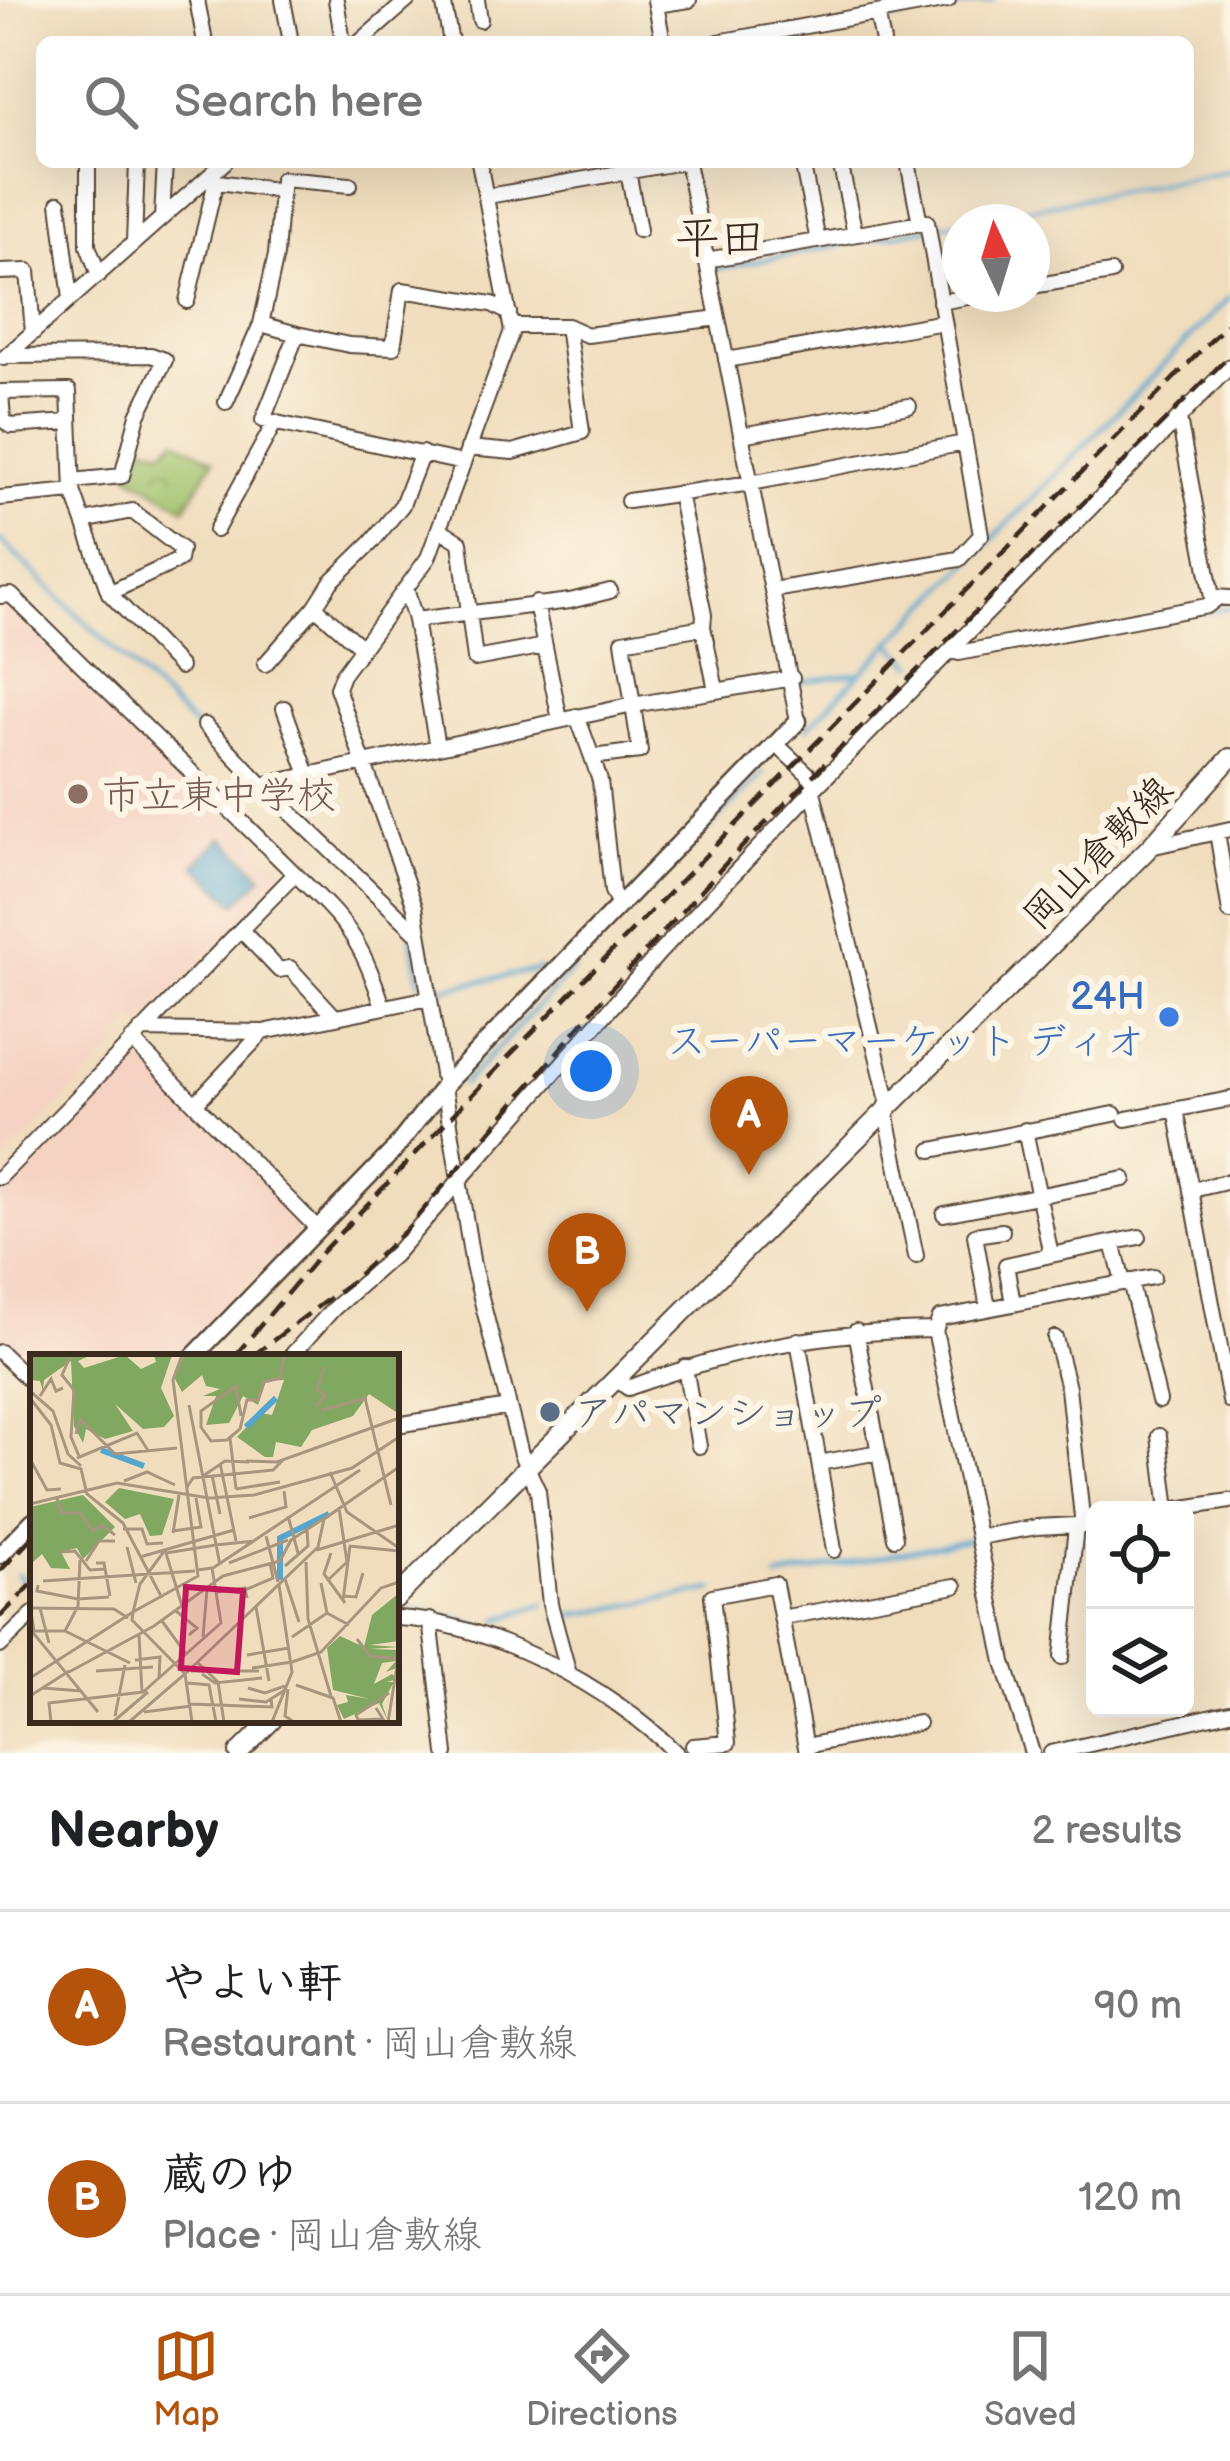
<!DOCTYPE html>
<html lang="en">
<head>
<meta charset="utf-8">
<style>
  :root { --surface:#fff; --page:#f6f6f6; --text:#202124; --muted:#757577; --line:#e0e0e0; --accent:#b45309 }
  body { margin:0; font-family:"Balsamiq Sans","Klee One",sans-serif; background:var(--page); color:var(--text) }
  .controls { position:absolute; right:36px; bottom:36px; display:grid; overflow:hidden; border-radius:18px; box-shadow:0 12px 48px #0002 }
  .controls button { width:108px; height:108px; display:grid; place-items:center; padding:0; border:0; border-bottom:3px solid var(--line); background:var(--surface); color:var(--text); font:60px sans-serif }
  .compass { position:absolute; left:942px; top:204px; width:108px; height:108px; border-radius:50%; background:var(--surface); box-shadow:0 12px 48px #0002; rotate:356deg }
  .you { position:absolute; left:591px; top:1071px; width:42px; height:42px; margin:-30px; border:9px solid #fff; border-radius:50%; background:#1a73e8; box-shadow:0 0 0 18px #1a73e833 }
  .badge { display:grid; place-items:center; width:78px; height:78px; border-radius:50%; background:var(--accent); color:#fff; font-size:39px; font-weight:700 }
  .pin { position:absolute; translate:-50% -99px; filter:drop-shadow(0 3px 6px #0008) }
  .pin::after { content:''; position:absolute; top:63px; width:42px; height:36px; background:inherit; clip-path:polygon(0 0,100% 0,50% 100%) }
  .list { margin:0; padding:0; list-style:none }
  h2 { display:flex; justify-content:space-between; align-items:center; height:156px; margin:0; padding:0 48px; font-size:51px }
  h2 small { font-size:39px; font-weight:400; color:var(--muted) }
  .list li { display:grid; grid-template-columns:78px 1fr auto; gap:36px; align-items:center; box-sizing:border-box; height:192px; padding:0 48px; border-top:3px solid var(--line) }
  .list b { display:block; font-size:45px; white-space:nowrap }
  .list p { margin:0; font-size:39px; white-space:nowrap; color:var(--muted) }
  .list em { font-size:39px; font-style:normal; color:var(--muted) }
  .icon { flex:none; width:66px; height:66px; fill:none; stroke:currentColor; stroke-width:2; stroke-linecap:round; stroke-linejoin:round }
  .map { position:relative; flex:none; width:1230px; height:1753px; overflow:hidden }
  .search { position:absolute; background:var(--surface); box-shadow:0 12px 48px #0002; left:36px; right:36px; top:36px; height:132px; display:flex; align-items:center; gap:30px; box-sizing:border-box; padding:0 42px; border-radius:18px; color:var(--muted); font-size:45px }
  .sheet { height:540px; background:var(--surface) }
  nav { display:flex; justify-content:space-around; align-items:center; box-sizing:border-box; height:168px; border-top:3px solid var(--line); background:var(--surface); font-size:33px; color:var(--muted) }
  nav a { display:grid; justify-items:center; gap:6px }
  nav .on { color:var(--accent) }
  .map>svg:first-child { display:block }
</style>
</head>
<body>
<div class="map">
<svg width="1230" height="1753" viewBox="0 0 1230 1753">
  <defs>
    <pattern id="park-crowns" width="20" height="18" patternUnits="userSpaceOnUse" patternTransform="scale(3)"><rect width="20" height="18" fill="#a0c26c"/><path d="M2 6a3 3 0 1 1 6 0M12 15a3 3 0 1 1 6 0" fill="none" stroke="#849e58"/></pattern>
  </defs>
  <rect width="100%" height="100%" fill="#fcf5e5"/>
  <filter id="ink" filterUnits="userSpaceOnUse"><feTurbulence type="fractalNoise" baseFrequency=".00833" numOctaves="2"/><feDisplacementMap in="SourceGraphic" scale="24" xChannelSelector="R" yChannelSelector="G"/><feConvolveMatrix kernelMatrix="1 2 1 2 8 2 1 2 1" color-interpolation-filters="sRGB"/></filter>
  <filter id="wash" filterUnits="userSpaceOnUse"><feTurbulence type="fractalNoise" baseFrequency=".004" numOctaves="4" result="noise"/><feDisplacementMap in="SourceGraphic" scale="48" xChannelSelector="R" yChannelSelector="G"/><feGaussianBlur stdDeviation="2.7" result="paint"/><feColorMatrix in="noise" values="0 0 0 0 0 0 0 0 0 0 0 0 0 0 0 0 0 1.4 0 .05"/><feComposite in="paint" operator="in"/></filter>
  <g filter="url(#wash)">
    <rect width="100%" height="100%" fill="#f0ddbd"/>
    <!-- built -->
    <path fill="#f5d2c2" d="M 3,600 L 10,600 L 281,867 L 281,882 L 139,1026 L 133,1021 L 115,1041 L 119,1046 L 0,1166 L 0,604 Z
      M 128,1053 L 137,1053 L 305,1225 L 176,1357 L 33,1357 L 33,1379 L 0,1347 L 0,1183 Z"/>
    <!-- park -->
    <path fill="url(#park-crowns)" stroke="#6e7645" stroke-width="3" d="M 175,439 L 214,460 L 185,508 L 129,474 L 139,443 L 163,450 Z"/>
    <!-- water -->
    <path fill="#55a5cf" stroke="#486876" stroke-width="3" d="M 223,837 L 263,876 L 236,904 L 195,865 Z"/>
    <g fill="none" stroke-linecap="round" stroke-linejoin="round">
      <!-- stream -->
      <path stroke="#55a5cf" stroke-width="4.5" d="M 349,42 L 391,2
        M 774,42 L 993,0
        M 716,269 L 1230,170
        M 0,540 L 234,765
        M 1206,612 L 1230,607
        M 890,642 L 914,665
        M 794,683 L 860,673
        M 807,728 L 1230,297
        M 411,935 L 420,982
        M 569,969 L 763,773
        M 434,990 L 542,969
        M 463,1084 L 573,969
        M 1011,1524 L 1029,1522
        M 17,1574 L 27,1583
        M 777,1578 L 974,1538
        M 407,1611 C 456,1612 500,1632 543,1654
        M 559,1618 L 713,1590
        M 498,1620 L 544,1604
        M 570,1667 L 640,1710 L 689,1753"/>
    </g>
  </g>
  <g filter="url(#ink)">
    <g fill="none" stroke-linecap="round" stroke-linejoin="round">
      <!-- minor casing -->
      <g stroke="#564536" stroke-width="18">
        <path id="minor" d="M 197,0 L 205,42
          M 283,0 L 291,42
          M 336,0 L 343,42
          M 443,0 L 451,42
          M 477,0 L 480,20
          M 655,0 L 663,42
          M 656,5 L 689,0
          M 877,13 L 883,42
          M 360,42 L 408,0
          M 718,42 L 948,0
          M 88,162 L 88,246 L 99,275
          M 479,162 L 512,331 L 428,558 L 342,675 L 337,688 L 415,907 L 473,1266 L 521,1454 L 538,1491 L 550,1604 L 569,1674
          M 687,162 L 798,721
          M 802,162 L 818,241
          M 840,162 L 855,234
          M 908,162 L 920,223
          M 628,171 L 639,230
          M 205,180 L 281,191 L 276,255 L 261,324 L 297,334 L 263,420 L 463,463
          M 281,191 L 282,179 L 350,185
          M 488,196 L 682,162
          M 59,203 L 71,299
          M 162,218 L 165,162
          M 134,243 L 137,162
          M 706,260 L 927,222 L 981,535 L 959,559 L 773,590
          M 0,272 L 28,271 L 33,333
          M 1032,286 L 1111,273
          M 187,301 L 216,181
          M 940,302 L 985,294
          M 511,326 L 567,326 L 587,335 L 718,318
          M 297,334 L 349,345 L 393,347 L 402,290 L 492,304 L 509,313
          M 6,356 L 151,355 L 165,360 L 138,415 L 122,476 L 73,481
          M 4,358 L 225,162
          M 726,360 L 944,322
          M 0,392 L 69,391 L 73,491 L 109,593 L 180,667
          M 1,393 L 3,420 L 11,426 L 70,422
          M 226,402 L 261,324
          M 1179,419 L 1212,597 L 1230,598
          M 741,435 L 909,406
          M 468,448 L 513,452 L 582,432 L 567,326
          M 679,493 L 704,615 L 703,627
          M 0,498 L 73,491
          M 628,501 L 751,483 L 965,443
          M 84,521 L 132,511 L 181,549 L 179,560 L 109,593
          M 216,530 L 275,422
          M 441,530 L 460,542 L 475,659 L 545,646
          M 406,588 L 415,620 L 570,601 L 610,591
          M 0,596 L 11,595 L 295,874 L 0,1177
          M 536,603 L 560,720
          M 315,607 L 362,648
          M 415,620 L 437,747
          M 950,651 L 959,653 L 1207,606 L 1216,599
          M 265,664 L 315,607 L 331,582 L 372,542 L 402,505 L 422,453
          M 284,708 L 308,775
          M 577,716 L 592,757 L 640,751 L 623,641 L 703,627 L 716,690
          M 205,725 L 262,785 L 633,705 L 792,678
          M 776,744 L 809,775 L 890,1109
          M 592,757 L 600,781 L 612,891 L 619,906
          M 262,785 L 419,935
          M 1217,832 L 1230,912
          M 1150,847 L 1230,829
          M 295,874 C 348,924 359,936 383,1006
          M 241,930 L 279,970 L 290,968 L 335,1017
          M 141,1030 L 263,1032 L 429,998
          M 132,1040 L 317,1228
          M 195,1104 L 263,1032
          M 1176,1109 L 1230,1401
          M 886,1112 L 916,1256
          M 1126,1119 L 1230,1099
          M 1025,1130 L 1051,1255 L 1139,1237
          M 932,1150 L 1114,1114
          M 1192,1190 L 1230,1181
          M 944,1214 L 1124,1179
          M 1113,1243 L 1123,1282
          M 1130,1281 L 1159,1401
          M 1013,1303 L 1006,1265 L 1051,1255
          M 988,1308 L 975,1235 L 1002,1231
          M 856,1331 L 895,1538
          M 1055,1338 L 1068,1388 L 1083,1526
          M 798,1340 L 834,1550
          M 0,1352 L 33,1384
          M 290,1357 L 333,1309 L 394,1255 L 659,953 L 813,790 L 1230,366
          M 685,1367 L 699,1446
          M 616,1379 L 628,1388 C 735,1349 821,1331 935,1330
          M 396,1425 L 509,1407
          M 1159,1436 L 1168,1510
          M 819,1463 L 879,1452
          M 1170,1510 L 1230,1501
          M 978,1537 L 1037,1527 L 1095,1524
          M 396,1618 C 489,1622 611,1687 676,1753
          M 781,1618 L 955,1586
          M 430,1620 L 446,1753
          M 0,1646 L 33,1614
          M 1062,1657 L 1076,1527
          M 693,1746 L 728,1743 L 712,1596 L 775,1584 L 807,1753
          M 806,1746 L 918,1723
          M 1032,1753 L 1004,1662 L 935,1330 L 940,1318 L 1153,1277
          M 1051,1753 L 1230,1712"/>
      </g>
      <!-- tertiary casing -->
      <g stroke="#564536" stroke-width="21">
        <path id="tertiary" d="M 193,1357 L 393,1151 L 445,1085 L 798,721
          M 0,1555 L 33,1521"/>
      </g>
      <!-- secondary casing -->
      <g stroke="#564536" stroke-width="22">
        <path id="secondary" d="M 396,1598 L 1150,847 L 1230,758
          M 239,1753 L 272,1720"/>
      </g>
      <!-- minor -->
      <use href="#minor" stroke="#fff" stroke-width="14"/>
      <!-- tertiary -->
      <use href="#tertiary" stroke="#fff" stroke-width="16"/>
      <!-- secondary -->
      <use href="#secondary" stroke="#fff" stroke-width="18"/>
      <!-- rail -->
      <path stroke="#3b2a1e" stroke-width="4.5" stroke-dasharray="18 9" stroke-linecap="butt" d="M 234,1357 L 321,1253 L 507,1058 L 1230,321
        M 251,1357 L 348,1284 L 406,1230 L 611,989 L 727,862 L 1230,355
        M 0,1571 L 33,1537
        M 0,1617 L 33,1583"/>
    </g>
  </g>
  <!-- markers -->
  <circle fill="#8d6e63" stroke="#fcf5e5" stroke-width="4.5" cx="78" cy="794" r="12"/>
  <circle fill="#3f7fe0" stroke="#fcf5e5" stroke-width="4.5" cx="1169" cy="1017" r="12"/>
  <circle fill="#5c6f8a" stroke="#fcf5e5" stroke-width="4.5" cx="550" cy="1412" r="12"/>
  <g text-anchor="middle" stroke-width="12" stroke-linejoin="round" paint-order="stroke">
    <!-- education labels -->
    <g font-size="39" fill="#785e54" stroke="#fcf5e5" text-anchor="start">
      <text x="102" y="808">市立東中学校</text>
    </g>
    <!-- street labels -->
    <g font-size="39" fill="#3b2a1e" stroke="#fcf5e5">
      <text transform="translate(1097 852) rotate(-46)" y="14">岡山倉敷線</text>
    </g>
    <!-- shop labels -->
    <g font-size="39" fill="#366cbe" stroke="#fcf5e5" text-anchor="end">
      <text x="1145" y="1009">24H<tspan x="1145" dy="45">スーパーマーケット ディオ</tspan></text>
    </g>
    <!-- service labels -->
    <g font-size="39" fill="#4e5e75" stroke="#fcf5e5" text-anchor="start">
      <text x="574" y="1426">アパマンショップ</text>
    </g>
    <!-- quarter labels -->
    <g font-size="45" fill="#3b2a1e" stroke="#fcf5e5">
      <text x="720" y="253">平田</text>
    </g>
  </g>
  <!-- overview -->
  <g transform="translate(30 1354)">
    <rect width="369" height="369" fill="#f0ddbd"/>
    <path d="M 0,1 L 61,1 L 48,7 L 54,14 L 95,1 L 111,15 L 126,8 L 124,1 L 142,1 L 131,34 L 144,62 L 134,73 L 113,75 L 85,50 L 103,77 L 75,85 L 56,75 L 53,89 L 44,72 L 41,7 L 14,26 L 13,37 L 10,27 L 0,26 ZM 154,1 L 369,1 L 369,60 L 339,40 L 323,62 L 282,76 L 271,93 L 246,88 L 243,103 L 235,103 L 207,83 L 230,59 L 242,61 L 254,26 L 236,27 L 228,51 L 213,42 L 199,69 L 176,71 L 186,42 L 173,42 L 190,35 L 176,32 L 172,21 L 152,38 L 144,23 ZM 89,134 L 144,145 L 132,181 L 120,182 L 110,160 L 95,165 L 75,148 ZM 53,141 L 85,173 L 53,205 L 47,194 L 31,198 L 40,215 L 21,214 L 12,200 L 0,211 L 0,153 ZM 369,239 L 369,287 L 340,291 L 369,293 L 340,295 L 369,296 L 369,313 L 356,318 L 366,307 L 352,309 L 344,330 L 362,320 L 368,325 L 357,328 L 364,328 L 352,350 L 358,367 L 349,349 L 314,365 L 307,351 L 318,348 L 316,341 L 340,345 L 303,336 L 297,294 L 310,282 L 334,293 L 342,261 Z" fill="#80a860"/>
    <path fill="none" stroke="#55a5cf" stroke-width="6" d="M 216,73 L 246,44M 71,96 L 114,112M 250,226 L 250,184 L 299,160"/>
    <path fill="none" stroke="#a8957d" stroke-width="3" d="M 41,1 L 32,21 L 44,36 L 41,83 L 49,102M 0,37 L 23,57 L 38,100 L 51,112M 334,40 L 361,151M 10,42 L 21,25 L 26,37 L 33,34M 0,44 L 21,71 L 30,109 L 51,115 L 57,140 L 93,169 L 132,244M 159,51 L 190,211M 286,53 L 295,41 L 287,36 L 294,13M 292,56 L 337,44M 211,62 L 206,32 L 171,57 L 171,73 L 181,87 L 197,86 L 210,75 L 217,46 L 228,46 L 234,28 L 250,24 L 254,1M 46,80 L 50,65 L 85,100 L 147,94M 200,84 L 206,135M 47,104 L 107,79 L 119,98M 0,105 L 17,136 L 31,135M 216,107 L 247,108 L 369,64M 190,109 L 206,187M 300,118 L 317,158 L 369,194M 182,121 L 190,160M 173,122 L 195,107 L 219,108M 94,127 L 117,118 L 145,131M 157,133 L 163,124 L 243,116 L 253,106M 206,135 L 250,128M 27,145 L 32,159 L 50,159 L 63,177 L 72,171 L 85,181M 0,150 L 87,129 L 179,144 L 224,141 L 322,114 L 369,83M 258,162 L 268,199M 219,164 L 256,153 L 254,137M 93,175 L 112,175 L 117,190 L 133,189M 143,177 L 171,173 L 166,144M 143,179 L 149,141M 236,182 L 248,228M 185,191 L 225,187M 319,192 L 369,197M 97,193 L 106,229M 135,196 L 152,252M 287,196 L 369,171M 31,198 L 45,197 L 60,216 L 76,215M 136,199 L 186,191M 301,199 L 294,220 L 315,249M 110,203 L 204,176M 56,207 L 69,187 L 85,187M 276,208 L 278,265 L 301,342M 66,209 L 74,209 L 80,242M 199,209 L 258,186M 255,212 L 278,192 L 277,176M 183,214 L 330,116M 255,225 L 269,268M 13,227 L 165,217M 297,227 L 317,208 L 309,154M 291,229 L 297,259 L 319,271M 8,231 L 7,237 L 48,245 L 79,243M 215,236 L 243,224 L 240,209M 187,238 L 215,234 L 217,244M 313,242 L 326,243 L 333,219M 313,246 L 320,192M 226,253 L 239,327M 0,254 L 84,255 L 98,264M 10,254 L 19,289M 146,257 L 167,274 L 159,281M 1,258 L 4,277 L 35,277 L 100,309M 132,267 L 156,300M 0,275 L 68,358M 35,277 L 48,252 L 50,206M 109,281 L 112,339M 173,283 L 177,235M 262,283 L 297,259M 327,285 L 340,302 L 369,305M 217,301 L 259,294M 105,306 L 130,303 L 129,323M 262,308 L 291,298 L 351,234 L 369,228M 168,309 L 188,328 L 194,368M 222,314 L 262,308M 66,317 L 123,313M 161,317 L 229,317M 39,318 L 124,272 L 193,222 L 250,207 L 261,186 L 293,165M 172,320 L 185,329 L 232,324M 0,324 L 103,258 L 110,230 L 135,196M 158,329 L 179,331 L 186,368M 266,331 L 303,344 L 311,368M 13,334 L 51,337M 218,334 L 235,339 L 255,332M 258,335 L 255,362 L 264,368M 0,342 L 39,317M 209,345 L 236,348 L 255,336M 160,350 L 242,353 L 241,344M 114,358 L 161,352M 85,362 L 95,311M 328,366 L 353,365 L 346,354M 84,367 L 118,338M 21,368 L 19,349 L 113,338 L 191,269 L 182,214 L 168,216M 99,368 L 155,320 L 102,266 L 103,258 L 168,222 L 143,26 L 152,1M 162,368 L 155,320 L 288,193 L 294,165 L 369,113M 242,368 L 262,318 L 249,231M 329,368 L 326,361 L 359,339M 358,368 L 368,306"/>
    <path fill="#c2185b" fill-opacity="0.15" stroke="#c2185b" stroke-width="6" d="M 156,233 L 213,237 L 207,318 L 151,314 Z"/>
    <rect width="369" height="369" fill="none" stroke="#3b2a1e" stroke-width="6"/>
  </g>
</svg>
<div class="controls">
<button><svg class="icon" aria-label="locate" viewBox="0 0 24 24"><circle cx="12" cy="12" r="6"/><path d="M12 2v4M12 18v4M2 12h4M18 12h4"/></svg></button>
<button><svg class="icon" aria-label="layers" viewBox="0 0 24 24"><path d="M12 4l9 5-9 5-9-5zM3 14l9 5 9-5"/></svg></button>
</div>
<svg class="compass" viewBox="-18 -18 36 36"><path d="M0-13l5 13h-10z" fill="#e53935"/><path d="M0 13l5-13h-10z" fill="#757577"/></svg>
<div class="you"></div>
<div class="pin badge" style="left:749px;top:1175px">A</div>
<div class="pin badge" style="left:587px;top:1312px">B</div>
<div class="search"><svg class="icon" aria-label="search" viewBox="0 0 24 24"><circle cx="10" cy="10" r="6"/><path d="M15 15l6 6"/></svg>Search here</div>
</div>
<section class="sheet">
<h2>Nearby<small>2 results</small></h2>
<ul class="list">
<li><span class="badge">A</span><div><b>やよい軒</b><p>Restaurant · 岡山倉敷線</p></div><em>90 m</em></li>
<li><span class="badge">B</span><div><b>蔵のゆ</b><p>Place · 岡山倉敷線</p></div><em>120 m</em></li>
</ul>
</section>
<nav>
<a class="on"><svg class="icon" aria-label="map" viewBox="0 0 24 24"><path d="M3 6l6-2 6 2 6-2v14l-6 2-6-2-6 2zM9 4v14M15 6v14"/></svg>Map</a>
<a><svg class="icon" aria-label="directions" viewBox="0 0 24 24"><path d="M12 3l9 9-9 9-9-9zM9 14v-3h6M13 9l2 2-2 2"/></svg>Directions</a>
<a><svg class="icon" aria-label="saved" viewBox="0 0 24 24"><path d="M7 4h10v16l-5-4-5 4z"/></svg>Saved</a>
</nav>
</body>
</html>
